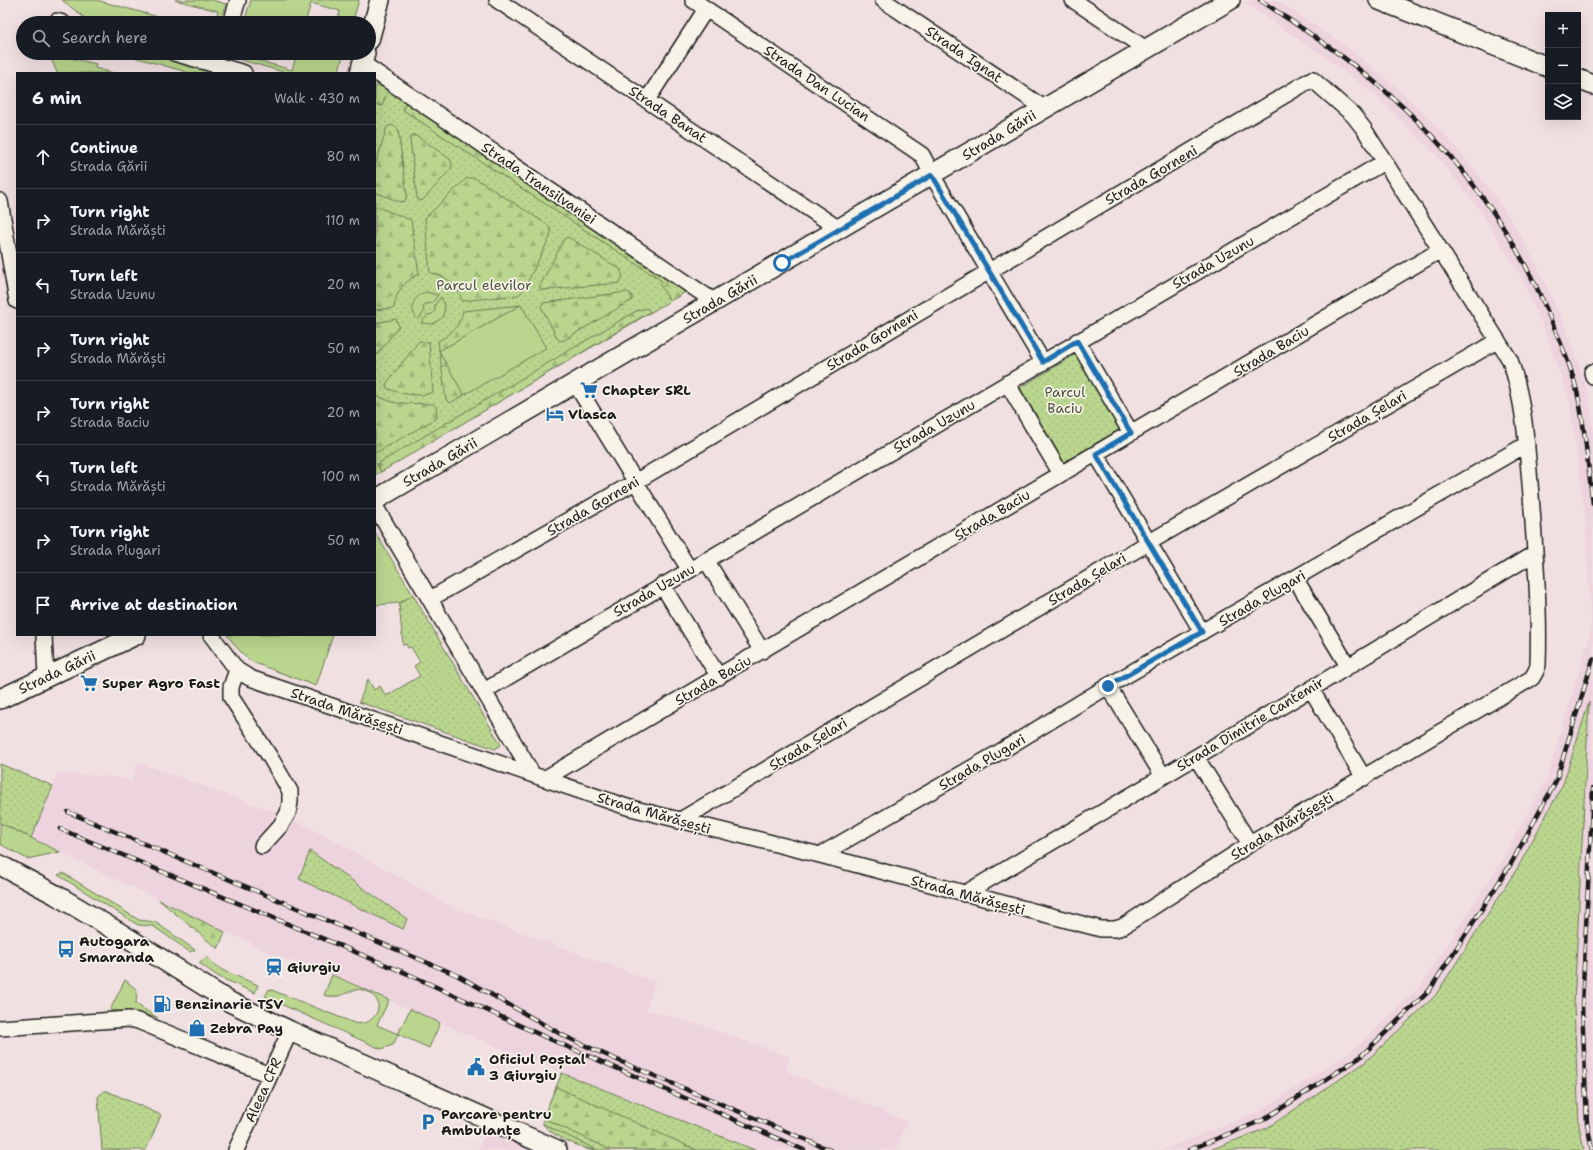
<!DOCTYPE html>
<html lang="en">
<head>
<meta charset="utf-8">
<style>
  :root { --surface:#171b24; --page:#242831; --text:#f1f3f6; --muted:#9ea1a6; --line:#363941 }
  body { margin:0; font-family:"Shantell Sans",sans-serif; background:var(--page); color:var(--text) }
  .controls { position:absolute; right:12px; top:12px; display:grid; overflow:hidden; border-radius:0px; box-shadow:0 4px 16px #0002 }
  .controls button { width:36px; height:36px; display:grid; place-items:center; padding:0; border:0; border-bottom:1px solid var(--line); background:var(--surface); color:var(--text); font:20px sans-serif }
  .stop { position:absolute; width:12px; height:12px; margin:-9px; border:3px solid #1f6fb2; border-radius:50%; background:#fff }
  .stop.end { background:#1f6fb2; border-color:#fff; box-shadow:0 1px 4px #0008 }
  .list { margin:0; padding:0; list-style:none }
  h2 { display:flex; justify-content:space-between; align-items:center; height:52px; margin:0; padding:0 16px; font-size:17px }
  h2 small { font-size:13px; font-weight:400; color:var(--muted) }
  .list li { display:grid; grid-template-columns:26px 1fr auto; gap:12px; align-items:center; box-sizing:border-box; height:64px; padding:0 16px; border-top:1px solid var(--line) }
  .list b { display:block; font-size:15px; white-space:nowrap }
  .list p { margin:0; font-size:13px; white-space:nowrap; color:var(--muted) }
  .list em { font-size:13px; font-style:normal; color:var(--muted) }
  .icon { flex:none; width:22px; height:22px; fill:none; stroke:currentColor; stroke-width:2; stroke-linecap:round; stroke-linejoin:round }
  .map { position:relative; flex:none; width:1593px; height:1150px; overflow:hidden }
  .search { position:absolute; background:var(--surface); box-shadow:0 4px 16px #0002; left:16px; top:16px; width:360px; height:44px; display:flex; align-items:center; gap:10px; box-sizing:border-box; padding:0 14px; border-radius:22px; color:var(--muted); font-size:15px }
  .panel { position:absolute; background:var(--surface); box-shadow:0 4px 16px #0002; left:16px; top:72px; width:360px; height:564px; border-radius:0px }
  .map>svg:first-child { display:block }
</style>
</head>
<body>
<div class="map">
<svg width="1593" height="1150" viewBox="0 0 1593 1150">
  <defs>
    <pattern id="grass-dots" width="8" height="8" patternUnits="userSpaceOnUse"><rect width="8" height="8" fill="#bad68e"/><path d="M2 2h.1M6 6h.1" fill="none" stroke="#9fb77a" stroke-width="1.8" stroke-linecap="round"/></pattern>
    <pattern id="forest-firs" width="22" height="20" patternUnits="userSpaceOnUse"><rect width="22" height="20" fill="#bad68e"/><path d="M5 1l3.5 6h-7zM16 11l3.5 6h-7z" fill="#9fb77a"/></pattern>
  </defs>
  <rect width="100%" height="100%" fill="#f1e0e2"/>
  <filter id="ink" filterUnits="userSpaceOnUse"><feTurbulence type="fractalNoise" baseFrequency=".025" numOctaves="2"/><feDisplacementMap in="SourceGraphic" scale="8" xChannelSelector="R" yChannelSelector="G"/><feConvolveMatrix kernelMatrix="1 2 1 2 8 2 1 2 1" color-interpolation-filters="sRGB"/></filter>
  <g filter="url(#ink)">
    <!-- built -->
    <path fill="#edd3de" d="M 1251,0 L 1277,0 L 1347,47 L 1385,77 L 1418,107 L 1448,138 L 1472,166 L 1494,195 L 1517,229 L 1539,269 L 1565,326 L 1578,361 L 1589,396 L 1593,428 L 1592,1005 L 1593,1150 L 1156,1150 L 1167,1148 L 1258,1112 L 1353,1050 L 1421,985 L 1504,857 L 1547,777 L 1591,631 L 1586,526 L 1570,403 L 1546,334 L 1521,277 L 1477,206 L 1434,153 L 1373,94 L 1335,64 L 1245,3 Z
      M 138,762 L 286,816 L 333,840 L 455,908 L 655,982 L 646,1010 L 699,1024 L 790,1057 L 786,1071 L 907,1121 L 896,1150 L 755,1150 L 466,1034 L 332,975 L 307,966 L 306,967 L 250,945 L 251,942 L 225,932 L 31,838 L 58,773 L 114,777 L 132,781 Z
      M 491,1120 L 555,1150 L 478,1150 Z"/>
    <!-- grass -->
    <path fill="url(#grass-dots)" stroke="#6b7955" d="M 377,82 L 687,291 L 375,475 L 375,90 Z
      M 1076,354 L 1120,429 L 1064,462 L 1020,388 Z
      M 413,595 L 501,745 L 495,749 L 359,702 L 368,679 L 374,690 L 380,686 L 386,696 L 420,676 L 414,666 L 420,662 L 411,647 L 408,648 L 406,644 L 403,645 L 399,603 Z
      M 1589,702 L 1574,1005 L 1579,1126 L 1584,1150 L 1210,1150 L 1267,1128 L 1364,1063 L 1435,996 L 1518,867 L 1563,784 Z
      M 0,764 L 53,786 L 31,838 L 0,823 Z
      M 310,851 L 407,919 L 403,929 L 299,879 Z
      M 562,1073 L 755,1150 L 589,1150 L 551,1132 L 543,1124 L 543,1118 Z
      M 103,1091 L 107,1091 L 161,1115 L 147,1148 L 145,1150 L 102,1150 L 98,1097 Z"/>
    <!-- forest -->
    <path fill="url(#forest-firs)" stroke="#6b7955" d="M 377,82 L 388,89 L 382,106 L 375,104 L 375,90 Z
      M 406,101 L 687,291 L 670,301 L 660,285 L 662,281 L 403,110 Z
      M 392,125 L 398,129 L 407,196 L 405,201 L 400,202 L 375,192 L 375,166 L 387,127 Z
      M 412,135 L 417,136 L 450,159 L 452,164 L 451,169 L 423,200 L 419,201 L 417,198 L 410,139 Z
      M 470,178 L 475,178 L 548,225 L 551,231 L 550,237 L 524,289 L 521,293 L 518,295 L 462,301 C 458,285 446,275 430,273 L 425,218 L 466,179 Z
      M 375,206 L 411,220 L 419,274 C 403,282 396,291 394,308 L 375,310 Z
      M 568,237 L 620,269 L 623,277 L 619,283 L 543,290 L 540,289 L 540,286 L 564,239 Z
      M 627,292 L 632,295 L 632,300 L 564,340 L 560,341 L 557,338 L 541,306 L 543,303 Z
      M 521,305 L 440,351 L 464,395 L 450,403 L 446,400 L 438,341 C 451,335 460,326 463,311 Z
      M 647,308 L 650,312 L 381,472 L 377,464 L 636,311 Z
      M 396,319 L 399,326 L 375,357 L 375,323 Z
      M 419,341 L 429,342 L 433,392 C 419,398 400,394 387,388 L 386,384 Z
      M 377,396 L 395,403 L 433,404 L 436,407 L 437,418 L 375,453 L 375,398 Z
      M 159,900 L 225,932 L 218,949 Z
      M 556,1087 L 697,1150 L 611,1150 L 543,1118 Z"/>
    <!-- garden -->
    <path fill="#bad68e" stroke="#6b7955" d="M 62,0 L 96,0 L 181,23 L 142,23 L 129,20 L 128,23 L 101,23 L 86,19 Z
      M 175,0 L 212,0 L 226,4 L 221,23 L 215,23 L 218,11 Z
      M 251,0 L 359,0 L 352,23 L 337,23 L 340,11 L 311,3 L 305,23 L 244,23 Z
      M 49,53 L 96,64 L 95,68 L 113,73 L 57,73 Z
      M 120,53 L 148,53 L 206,70 L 205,73 L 190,73 Z
      M 237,53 L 254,53 L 252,59 L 292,70 L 297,53 L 344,53 L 338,73 L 287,73 L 238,59 Z
      M 426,292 L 438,295 L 432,303 L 425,304 L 423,308 L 424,312 L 418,320 C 408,309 413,296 426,292 Z
      M 441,297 L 445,305 L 443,317 L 433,324 L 421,323 L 428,315 L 432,314 L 435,311 L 435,305 Z
      M 521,305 L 546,348 L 464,395 L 439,351 Z
      M 375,532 L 413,595 L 399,603 L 375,605 Z
      M 227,635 L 333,635 L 316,686 L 252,662 L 239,650 Z
      M 0,823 L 60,852 L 27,859 L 0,844 Z
      M 63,873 L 139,920 L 155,922 L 195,950 L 190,952 L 153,926 L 138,925 L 58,875 Z
      M 206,957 L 222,970 L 258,985 L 255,993 L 219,977 L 199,963 Z
      M 332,975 L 389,1000 L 377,1025 L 398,1034 L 410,1009 L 440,1023 L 429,1048 L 398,1034 L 393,1045 L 381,1049 L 265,997 L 269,989 L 354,1023 C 376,1028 389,1000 366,991 C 356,987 351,992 342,995 C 336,997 330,997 324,995 Z
      M 125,980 L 137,990 L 136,1004 L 158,1018 L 139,1013 L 110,1010 Z
      M 543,1124 L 597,1150 C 584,1150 550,1135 543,1124 Z"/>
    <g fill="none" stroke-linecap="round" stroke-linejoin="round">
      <!-- minor casing -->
      <g stroke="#1c1c1c" stroke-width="18">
        <path id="minor" d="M 497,0 L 839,229
          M 693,0 L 922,155 L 935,180 L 1043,362
          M 883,0 L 1044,108
          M 1073,0 L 1146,49
          M 57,21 L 63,23
          M 231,23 L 238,0
          M 174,53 L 244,73
          M 362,63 L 715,302
          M 647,100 L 706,9
          M 0,201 L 17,301
          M 1077,341 L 1131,433
          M 1592,372 L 1593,376
          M 575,383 L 689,569
          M 1007,383 L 1061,474
          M 1096,454 L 1202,632
          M 375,506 L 533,775
          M 706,560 L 762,651
          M 1295,578 L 1348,666
          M 662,585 L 719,677
          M 44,635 L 46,677
          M 211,635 L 237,670 L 250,678 L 627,807 L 820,855 L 1101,929 L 1115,929 L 1122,927 L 1250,844 L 1532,678 L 1536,671 L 1538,665 C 1540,608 1535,551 1531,495 C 1527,450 1525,403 1510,360 L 1364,129 L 1353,115 L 1312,79 L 635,482 L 430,599
          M 237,670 L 231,687 L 231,697 L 270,757 L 290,791 L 290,802 L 288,813 L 281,825 L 262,846
          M 1108,686 L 1163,776
          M 1311,689 L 1364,778
          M 484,691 L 1384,162
          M 1196,757 L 1250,844
          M 544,779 L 1439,251
          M 679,821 L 1148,543 L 1497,341
          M 820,855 L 998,753 L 1108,686 L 1527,444
          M 964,894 L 1311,689 L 1535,553
          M 0,1028 L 129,1019 L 138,1021 L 269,1075
          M 236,1150 L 290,1031"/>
      </g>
      <!-- major casing -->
      <g stroke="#1c1c1c" stroke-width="22">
        <path id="major" d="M 1379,0 L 1548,67
          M 369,40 L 380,0
          M 360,73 L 365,53
          M 1578,79 L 1593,85
          M 375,500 L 1230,0
          M 0,699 L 136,635
          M 0,865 L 56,895 L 120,933 L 230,1002 L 290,1031 L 557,1150"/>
      </g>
      <!-- minor -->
      <use href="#minor" stroke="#f7f3e8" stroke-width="15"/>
      <!-- major -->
      <use href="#major" stroke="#f7f3e8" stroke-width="19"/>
      <!-- rail casing -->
      <g stroke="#1c1c1c" stroke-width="4.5">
        <path id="rail" d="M 1260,0 C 1300,27 1341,53 1378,85 C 1453,148 1514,229 1551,320 C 1562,346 1574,373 1579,401 C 1586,434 1588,470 1593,504
          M 68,812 L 457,975 L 564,1036 L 624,1063 L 830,1150
          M 60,829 L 408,974 L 545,1037 L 804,1150
          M 1189,1150 L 1263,1120 L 1359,1058 L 1429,991 L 1512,862 L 1556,781 L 1593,659
          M 1592,1150 L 1587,1123 L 1582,1005 L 1593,788"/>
      </g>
      <!-- rail -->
      <use href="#rail" stroke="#f7f3e8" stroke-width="3" stroke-dasharray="9" stroke-linecap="butt"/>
    </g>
  </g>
  <g fill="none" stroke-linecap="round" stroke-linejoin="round" filter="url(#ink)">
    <!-- route -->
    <path stroke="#1f6fb2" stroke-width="5" d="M 782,263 L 932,175 L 1043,362 L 1077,341 L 1131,433 L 1096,454 L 1202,632 L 1108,686"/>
  </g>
  <!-- icons -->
  <defs>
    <g id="supermarket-bare" transform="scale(1.38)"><path d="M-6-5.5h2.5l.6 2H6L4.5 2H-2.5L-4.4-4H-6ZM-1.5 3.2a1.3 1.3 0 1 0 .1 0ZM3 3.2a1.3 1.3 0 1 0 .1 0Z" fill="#1f6fb2" stroke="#f7f3e8" stroke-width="2.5" paint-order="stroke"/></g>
    <g id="hotel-bare" transform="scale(1.38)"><path d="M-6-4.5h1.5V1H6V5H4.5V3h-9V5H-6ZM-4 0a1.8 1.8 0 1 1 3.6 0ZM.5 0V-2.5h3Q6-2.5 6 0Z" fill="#1f6fb2" stroke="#f7f3e8" stroke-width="2.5" paint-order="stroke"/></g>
    <g id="bus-bare" transform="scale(1.38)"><path d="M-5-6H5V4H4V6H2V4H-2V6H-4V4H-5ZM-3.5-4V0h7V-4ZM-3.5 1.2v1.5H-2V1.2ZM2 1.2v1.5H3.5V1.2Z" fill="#1f6fb2" stroke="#f7f3e8" stroke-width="2.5" paint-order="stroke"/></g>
    <g id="station-bare" transform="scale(1.38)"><path d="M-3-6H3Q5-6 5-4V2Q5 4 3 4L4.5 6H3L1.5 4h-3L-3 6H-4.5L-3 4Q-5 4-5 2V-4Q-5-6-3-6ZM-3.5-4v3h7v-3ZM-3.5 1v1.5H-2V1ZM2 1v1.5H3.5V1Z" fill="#1f6fb2" stroke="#f7f3e8" stroke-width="2.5" paint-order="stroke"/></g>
    <g id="fuel-bare" transform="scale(1.38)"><path d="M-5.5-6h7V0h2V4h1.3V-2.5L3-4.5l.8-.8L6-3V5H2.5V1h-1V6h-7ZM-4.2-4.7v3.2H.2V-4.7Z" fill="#1f6fb2" stroke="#f7f3e8" stroke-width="2.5" paint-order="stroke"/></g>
    <g id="shop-bare" transform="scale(1.38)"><path d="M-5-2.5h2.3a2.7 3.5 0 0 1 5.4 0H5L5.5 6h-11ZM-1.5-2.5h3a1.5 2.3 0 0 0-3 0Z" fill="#1f6fb2" stroke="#f7f3e8" stroke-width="2.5" paint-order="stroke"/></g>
    <g id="civic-bare" transform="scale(1.38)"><path d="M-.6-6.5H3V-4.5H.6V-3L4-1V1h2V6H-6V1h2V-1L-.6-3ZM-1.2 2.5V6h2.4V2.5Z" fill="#1f6fb2" stroke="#f7f3e8" stroke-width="2.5" paint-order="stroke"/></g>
    <g id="parking-bare" transform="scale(1.38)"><path d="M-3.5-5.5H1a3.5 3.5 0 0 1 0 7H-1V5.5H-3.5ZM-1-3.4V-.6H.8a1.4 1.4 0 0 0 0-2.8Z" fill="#1f6fb2" stroke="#f7f3e8" stroke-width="2.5" paint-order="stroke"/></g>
  </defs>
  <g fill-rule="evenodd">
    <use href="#supermarket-bare" x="589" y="390"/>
    <use href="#hotel-bare" x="555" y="414"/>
    <use href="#supermarket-bare" x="89" y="683"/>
    <use href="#bus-bare" x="66" y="949"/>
    <use href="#station-bare" x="274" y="967"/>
    <use href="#fuel-bare" x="162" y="1004"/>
    <use href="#shop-bare" x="197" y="1028"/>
    <use href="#civic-bare" x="476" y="1067"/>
    <use href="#parking-bare" x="428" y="1122"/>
  </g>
  <g text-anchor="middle" stroke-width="3.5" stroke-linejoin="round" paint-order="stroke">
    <!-- street labels -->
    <g font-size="14" fill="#1c1c1c" stroke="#f7f3e8">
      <text transform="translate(964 54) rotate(34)" y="5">Strada Ignat</text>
      <text transform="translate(817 83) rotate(34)" y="5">Strada Dan Lucian</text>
      <text transform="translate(668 114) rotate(34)" y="5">Strada Banat</text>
      <text transform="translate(999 135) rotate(-31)" y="5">Strada Gării</text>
      <text transform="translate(1151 175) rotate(-30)" y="5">Strada Gorneni</text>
      <text transform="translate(539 183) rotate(34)" y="5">Strada Transilvaniei</text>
      <text transform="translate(1213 262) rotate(-30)" y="5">Strada Uzunu</text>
      <text transform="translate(720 299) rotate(-30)" y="5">Strada Gării</text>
      <text transform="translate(872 340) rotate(-31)" y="5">Strada Gorneni</text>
      <text transform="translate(1271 351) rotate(-31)" y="5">Strada Baciu</text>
      <text transform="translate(1367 416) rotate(-30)" y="5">Strada Șelari</text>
      <text transform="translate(934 426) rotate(-30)" y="5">Strada Uzunu</text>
      <text transform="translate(440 462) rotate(-30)" y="5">Strada Gării</text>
      <text transform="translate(593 506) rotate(-30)" y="5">Strada Gorneni</text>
      <text transform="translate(992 515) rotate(-31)" y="5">Strada Baciu</text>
      <text transform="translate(1087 579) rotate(-31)" y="5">Strada Șelari</text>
      <text transform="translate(654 590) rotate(-30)" y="5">Strada Uzunu</text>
      <text transform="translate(1262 598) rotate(-30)" y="5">Strada Plugari</text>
      <text transform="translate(57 672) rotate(-25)" y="5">Strada Gării</text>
      <text transform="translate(713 680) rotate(-30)" y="5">Strada Baciu</text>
      <text transform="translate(347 711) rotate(19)" y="5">Strada Mărășești</text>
      <text transform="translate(1250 724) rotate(-31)" y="5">Strada Dimitrie Cantemir</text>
      <text transform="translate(808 744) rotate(-31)" y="5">Strada Șelari</text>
      <text transform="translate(982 762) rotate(-30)" y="5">Strada Plugari</text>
      <text transform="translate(654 813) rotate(16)" y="5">Strada Mărășești</text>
      <text transform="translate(1282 826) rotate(-31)" y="5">Strada Mărășești</text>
      <text transform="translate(968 895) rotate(15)" y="5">Strada Mărășești</text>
      <text transform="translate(263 1090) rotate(-66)" y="5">Aleea CFR</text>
    </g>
    <!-- park labels -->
    <g font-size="14" fill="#4b543e" stroke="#f7f3e8">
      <text x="484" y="290">Parcul elevilor</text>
      <text x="1065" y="397">Parcul<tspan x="1065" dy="16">Baciu</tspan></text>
    </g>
    <!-- poi labels -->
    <g font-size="14" font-weight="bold" fill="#1c1c1c" stroke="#f7f3e8" text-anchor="start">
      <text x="602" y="395">Chapter SRL</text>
      <text x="568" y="419">Vlasca</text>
      <text x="102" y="688">Super Agro Fast</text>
      <text x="79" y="946">Autogara<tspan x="79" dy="16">Smaranda</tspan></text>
      <text x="287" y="972">Giurgiu</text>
      <text x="175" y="1009">Benzinarie TSV</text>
      <text x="210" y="1033">Zebra Pay</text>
      <text x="489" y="1064">Oficiul Poștal<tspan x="489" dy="16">3 Giurgiu</tspan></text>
      <text x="441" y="1119">Parcare pentru<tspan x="441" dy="16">Ambulanțe</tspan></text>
    </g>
  </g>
</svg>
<div class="controls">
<button>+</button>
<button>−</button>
<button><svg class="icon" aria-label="layers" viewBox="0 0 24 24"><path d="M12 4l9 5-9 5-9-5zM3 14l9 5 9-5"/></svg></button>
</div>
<div class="stop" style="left:782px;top:263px"></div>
<div class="stop end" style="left:1108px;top:686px"></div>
<div class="search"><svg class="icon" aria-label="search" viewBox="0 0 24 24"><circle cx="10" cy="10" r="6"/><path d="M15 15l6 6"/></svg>Search here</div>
<section class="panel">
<h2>6 min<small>Walk · 430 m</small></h2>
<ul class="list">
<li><svg class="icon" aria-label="ahead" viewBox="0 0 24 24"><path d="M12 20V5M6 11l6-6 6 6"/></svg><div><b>Continue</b><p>Strada Gării</p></div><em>80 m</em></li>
<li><svg class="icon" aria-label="right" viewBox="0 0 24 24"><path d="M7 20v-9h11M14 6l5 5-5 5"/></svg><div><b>Turn right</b><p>Strada Mărăști</p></div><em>110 m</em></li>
<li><svg class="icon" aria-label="left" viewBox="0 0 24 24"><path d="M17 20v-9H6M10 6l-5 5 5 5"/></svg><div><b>Turn left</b><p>Strada Uzunu</p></div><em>20 m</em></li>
<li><svg class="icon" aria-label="right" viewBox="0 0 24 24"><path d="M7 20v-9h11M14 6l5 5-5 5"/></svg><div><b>Turn right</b><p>Strada Mărăști</p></div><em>50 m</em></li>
<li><svg class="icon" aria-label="right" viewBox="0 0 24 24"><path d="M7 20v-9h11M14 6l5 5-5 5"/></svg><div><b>Turn right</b><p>Strada Baciu</p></div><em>20 m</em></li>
<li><svg class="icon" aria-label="left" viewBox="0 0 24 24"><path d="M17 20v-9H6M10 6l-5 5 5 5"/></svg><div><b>Turn left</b><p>Strada Mărăști</p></div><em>100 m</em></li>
<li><svg class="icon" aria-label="right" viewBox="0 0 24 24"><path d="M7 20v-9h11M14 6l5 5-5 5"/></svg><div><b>Turn right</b><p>Strada Plugari</p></div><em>50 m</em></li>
<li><svg class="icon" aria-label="arrive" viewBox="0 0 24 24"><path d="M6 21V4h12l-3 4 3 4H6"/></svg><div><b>Arrive at destination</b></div></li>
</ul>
</section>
</div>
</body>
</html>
